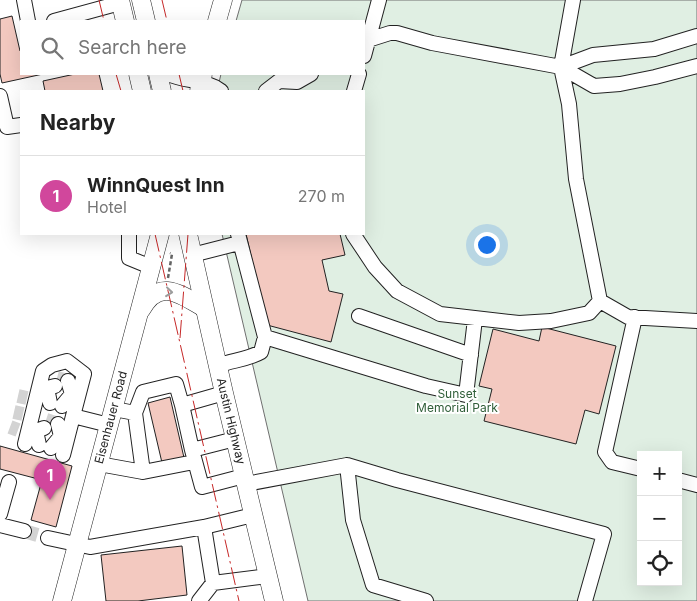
<!DOCTYPE html>
<html lang="en">
<head>
<meta charset="utf-8">
<style>
  :root { --surface:#fff; --page:#f2f2f2; --text:#222; --muted:#767676; --line:#e0e0e0; --accent:#c62828 }
  body { margin:0; font-family:Inter,sans-serif; background:var(--page); color:var(--text) }
  .controls { position:absolute; right:15px; bottom:15px; display:grid; overflow:hidden; border-radius:0px; box-shadow:0 5px 20px #0002 }
  .controls button { width:45px; height:45px; display:grid; place-items:center; padding:0; border:0; border-bottom:1px solid var(--line); background:var(--surface); color:var(--text); font:25px sans-serif }
  .you { position:absolute; left:486px; top:244px; width:18px; height:18px; margin:-12px; border:4px solid #fff; border-radius:50%; background:#1a73e8; box-shadow:0 0 0 8px #1a73e833 }
  .badge { display:grid; place-items:center; width:32px; height:32px; border-radius:50%; background:var(--accent); color:#fff; font-size:16px; font-weight:700 }
  .pin { position:absolute; translate:-50% -41px; filter:drop-shadow(0 1px 2px #0008) }
  .pin::after { content:''; position:absolute; top:26px; width:18px; height:15px; background:inherit; clip-path:polygon(0 0,100% 0,50% 100%) }
  .list { margin:0; padding:0; list-style:none }
  h2 { display:flex; justify-content:space-between; align-items:center; height:65px; margin:0; padding:0 20px; font-size:21px }
  h2 small { font-size:16px; font-weight:400; color:var(--muted) }
  .list li { display:grid; grid-template-columns:32px 1fr auto; gap:15px; align-items:center; box-sizing:border-box; height:80px; padding:0 20px; border-top:1px solid var(--line) }
  .list b { display:block; font-size:19px; white-space:nowrap }
  .list p { margin:0; font-size:16px; white-space:nowrap; color:var(--muted) }
  .list em { font-size:16px; font-style:normal; color:var(--muted) }
  .icon { flex:none; width:28px; height:28px; fill:none; stroke:currentColor; stroke-width:2; stroke-linecap:round; stroke-linejoin:round }
  .map { position:relative; flex:none; width:697px; height:601px; overflow:hidden }
  .search { position:absolute; background:var(--surface); box-shadow:0 5px 20px #0002; left:20px; top:20px; width:345px; height:55px; display:flex; align-items:center; gap:12px; box-sizing:border-box; padding:0 18px; border-radius:0px; color:var(--muted); font-size:19px }
  .panel { position:absolute; background:var(--surface); box-shadow:0 5px 20px #0002; left:20px; top:90px; width:345px; height:145px; border-radius:0px }
  .map>svg:first-child { display:block }
</style>
</head>
<body>
<div class="map">
<svg width="697" height="601" viewBox="0 0 697 601">
  <rect width="100%" height="100%" fill="#fff"/>
  <!-- green -->
  <path fill="#e0efe3" stroke="#6f6f6f" fill-rule="evenodd" d="M 242,0 L 697,0 L 697,601 L 308,601 L 222,234 L 364,234 L 364,91 L 217,91 L 221,74 L 364,74 L 364,21 L 236,21 ZM 641,455 L 678,455 L 678,582 L 641,582 Z"/>
  <!-- building -->
  <path fill="#f3c9c0" stroke="#222" d="M 12,16 L 20,51 L 21,51 L 21,74 L 43,74 L 2,83 L 0,74 L 0,19 Z
    M 75,74 L 99,74 L 103,91 L 45,91 L 43,81 Z
    M 246,234 L 340,234 L 345,255 L 322,260 L 329,291 L 343,294 L 331,342 L 267,325 Z
    M 542,327 L 616,346 L 599,414 L 585,410 L 576,444 L 484,421 L 492,389 L 479,386 L 493,329 L 539,341 Z
    M 170,397 L 185,462 L 163,467 L 148,403 Z
    M 0,446 L 72,466 L 56,527 L 31,520 L 42,480 L 0,469 Z
    M 182,546 L 187,595 L 138,601 L 106,601 L 101,555 Z"/>
  <g fill="none" stroke-linecap="round" stroke-linejoin="round">
    <!-- minor-tunnel -->
    <path stroke="#d3d3d3" stroke-width="14" stroke-dasharray="14 7" stroke-linecap="butt" d="M 57,378 L 68,381
      M 18,396 L 27,398
      M 14,412 L 23,414
      M 46,420 L 58,424
      M 10,427 L 18,430
      M 24,531 L 48,538"/>
    <!-- minor casing -->
    <g stroke="#222" stroke-width="16">
      <path id="minor" d="M 24,0 L 28,21
        M 54,21 L 120,3
        M 364,56 L 379,0
        M 561,67 L 594,86 L 620,84 L 655,77 L 697,66
        M 561,67 L 593,55 L 654,49 L 697,36
        M 561,67 L 573,0
        M 168,74 C 186,82 205,79 221,91
        M 266,91 L 279,81 L 297,82 L 311,74
        M 354,91 L 359,74
        M 0,96 L 7,127 L 21,125
        M 129,234 L 129,258 L 151,267
        M 238,234 L 265,337 L 426,386 L 466,395 L 475,319
        M 353,234 L 375,267 L 397,291 L 440,314 L 519,323 L 551,321 L 589,313 L 600,301 L 576,179 L 569,104 L 561,67 L 432,43 L 397,33 L 390,33 L 368,40 L 364,45
        M 192,255 L 239,243
        M 600,301 L 628,317 L 697,321
        M 359,316 L 471,355
        M 635,317 L 605,452 L 612,462 L 641,469
        M 217,366 C 232,360 247,360 261,352 L 265,337
        M 68,381 L 72,394
        M 40,387 L 47,388 L 55,386
        M 47,388 L 50,403
        M 224,393 L 182,405 L 192,450 L 235,439
        M 62,406 L 72,394
        M 114,409 L 135,413 L 143,392 L 176,384 L 182,405
        M 58,424 L 61,436
        M 29,429 L 36,431 L 44,428
        M 36,431 L 39,445
        M 25,444 L 43,371 L 52,365 L 67,361 L 84,374 L 73,416 L 109,425
        M 51,448 L 61,436
        M 192,450 L 202,487 L 244,476
        M 63,455 L 73,416
        M 99,464 L 143,472 L 135,413
        M 347,465 L 353,520 L 373,585 L 426,601
        M 143,472 L 194,462
        M 678,480 L 697,485
        M 246,484 L 347,465 L 397,480 L 604,534 L 585,601
        M 0,514 L 9,482
        M 253,515 L 204,527 L 213,583 L 268,576
        M 0,525 L 24,531
        M 48,538 L 90,547 L 204,527
        M 199,601 L 213,583"/>
    </g>
    <!-- major casing -->
    <g stroke="#222" stroke-width="19">
      <g id="major">
        <path d="M 120,0 L 125,21"/>
        <path d="M 141,0 L 146,21"/>
        <path d="M 217,21 L 223,0"/>
        <path d="M 138,74 L 142,91"/>
        <path d="M 158,74 L 162,91"/>
        <path d="M 199,91 L 203,74"/>
        <path id="s1" d="M 188,234 L 224,393 L 274,601"/>
        <path d="M 141,310 C 159,277 180,294 204,308"/>
        <path id="s2" d="M 62,601 L 160,234"/>
      </g>
    </g>
    <!-- path -->
    <path stroke="#646464" stroke-width="2.5" stroke-dasharray="4 2.5" stroke-linecap="butt" d="M 168,278 L 172,254 L 170,253"/>
    <!-- minor -->
    <use href="#minor" stroke="#fff" stroke-width="14"/>
    <!-- major -->
    <use href="#major" stroke="#fff" stroke-width="18"/>
    <!-- power -->
    <path stroke="#c62828" stroke-width="1" stroke-dasharray="18 4 2.5 4" stroke-linecap="butt" d="M 99,0 L 104,21
      M 162,0 L 167,21
      M 116,74 L 121,91
      M 179,74 L 183,91
      M 155,234 L 239,601
      M 180,338 L 188,234"/>
  </g>
  <!-- one-way arrows -->
  <defs><path id="oneway-chevron" d="M-2-3.5L2.5 0L-2 3.5" fill="none" stroke-width="1.6" stroke-linecap="round" stroke-linejoin="round" transform="scale(1.25)"/></defs>
  <use stroke="#9c9c9c" href="#oneway-chevron" transform="translate(169 292) rotate(6)"/>
  <g text-anchor="middle" stroke-width="4" stroke-linejoin="round" paint-order="stroke">
    <!-- park labels -->
    <g font-size="12" fill="#2f5e38" stroke="#fff">
      <text x="457" y="398">Sunset<tspan x="457" dy="14">Memorial Park</tspan></text>
    </g>
    <!-- street labels -->
    <g font-size="12" fill="#222" stroke="#fff">
      <text dy="4" stroke="none"><textPath href="#s2" startOffset="190">Eisenhauer Road</textPath></text>
      <text dy="4" stroke="none"><textPath href="#s1" startOffset="192">Austin Highway</textPath></text>
    </g>
  </g>
</svg>
<div class="controls">
<button>+</button>
<button>−</button>
<button><svg class="icon" aria-label="locate" viewBox="0 0 24 24"><circle cx="12" cy="12" r="6"/><path d="M12 2v4M12 18v4M2 12h4M18 12h4"/></svg></button>
</div>
<div class="you"></div>
<div class="pin badge" style="left:50px;top:500px;background:#d1479c">1</div>
<div class="search"><svg class="icon" aria-label="search" viewBox="0 0 24 24"><circle cx="10" cy="10" r="6"/><path d="M15 15l6 6"/></svg>Search here</div>
<section class="panel">
<h2>Nearby<small></small></h2>
<ul class="list">
<li><span class="badge" style="background:#d1479c">1</span><div><b>WinnQuest Inn</b><p>Hotel</p></div><em>270 m</em></li>
</ul>
</section>
</div>
</body>
</html>
